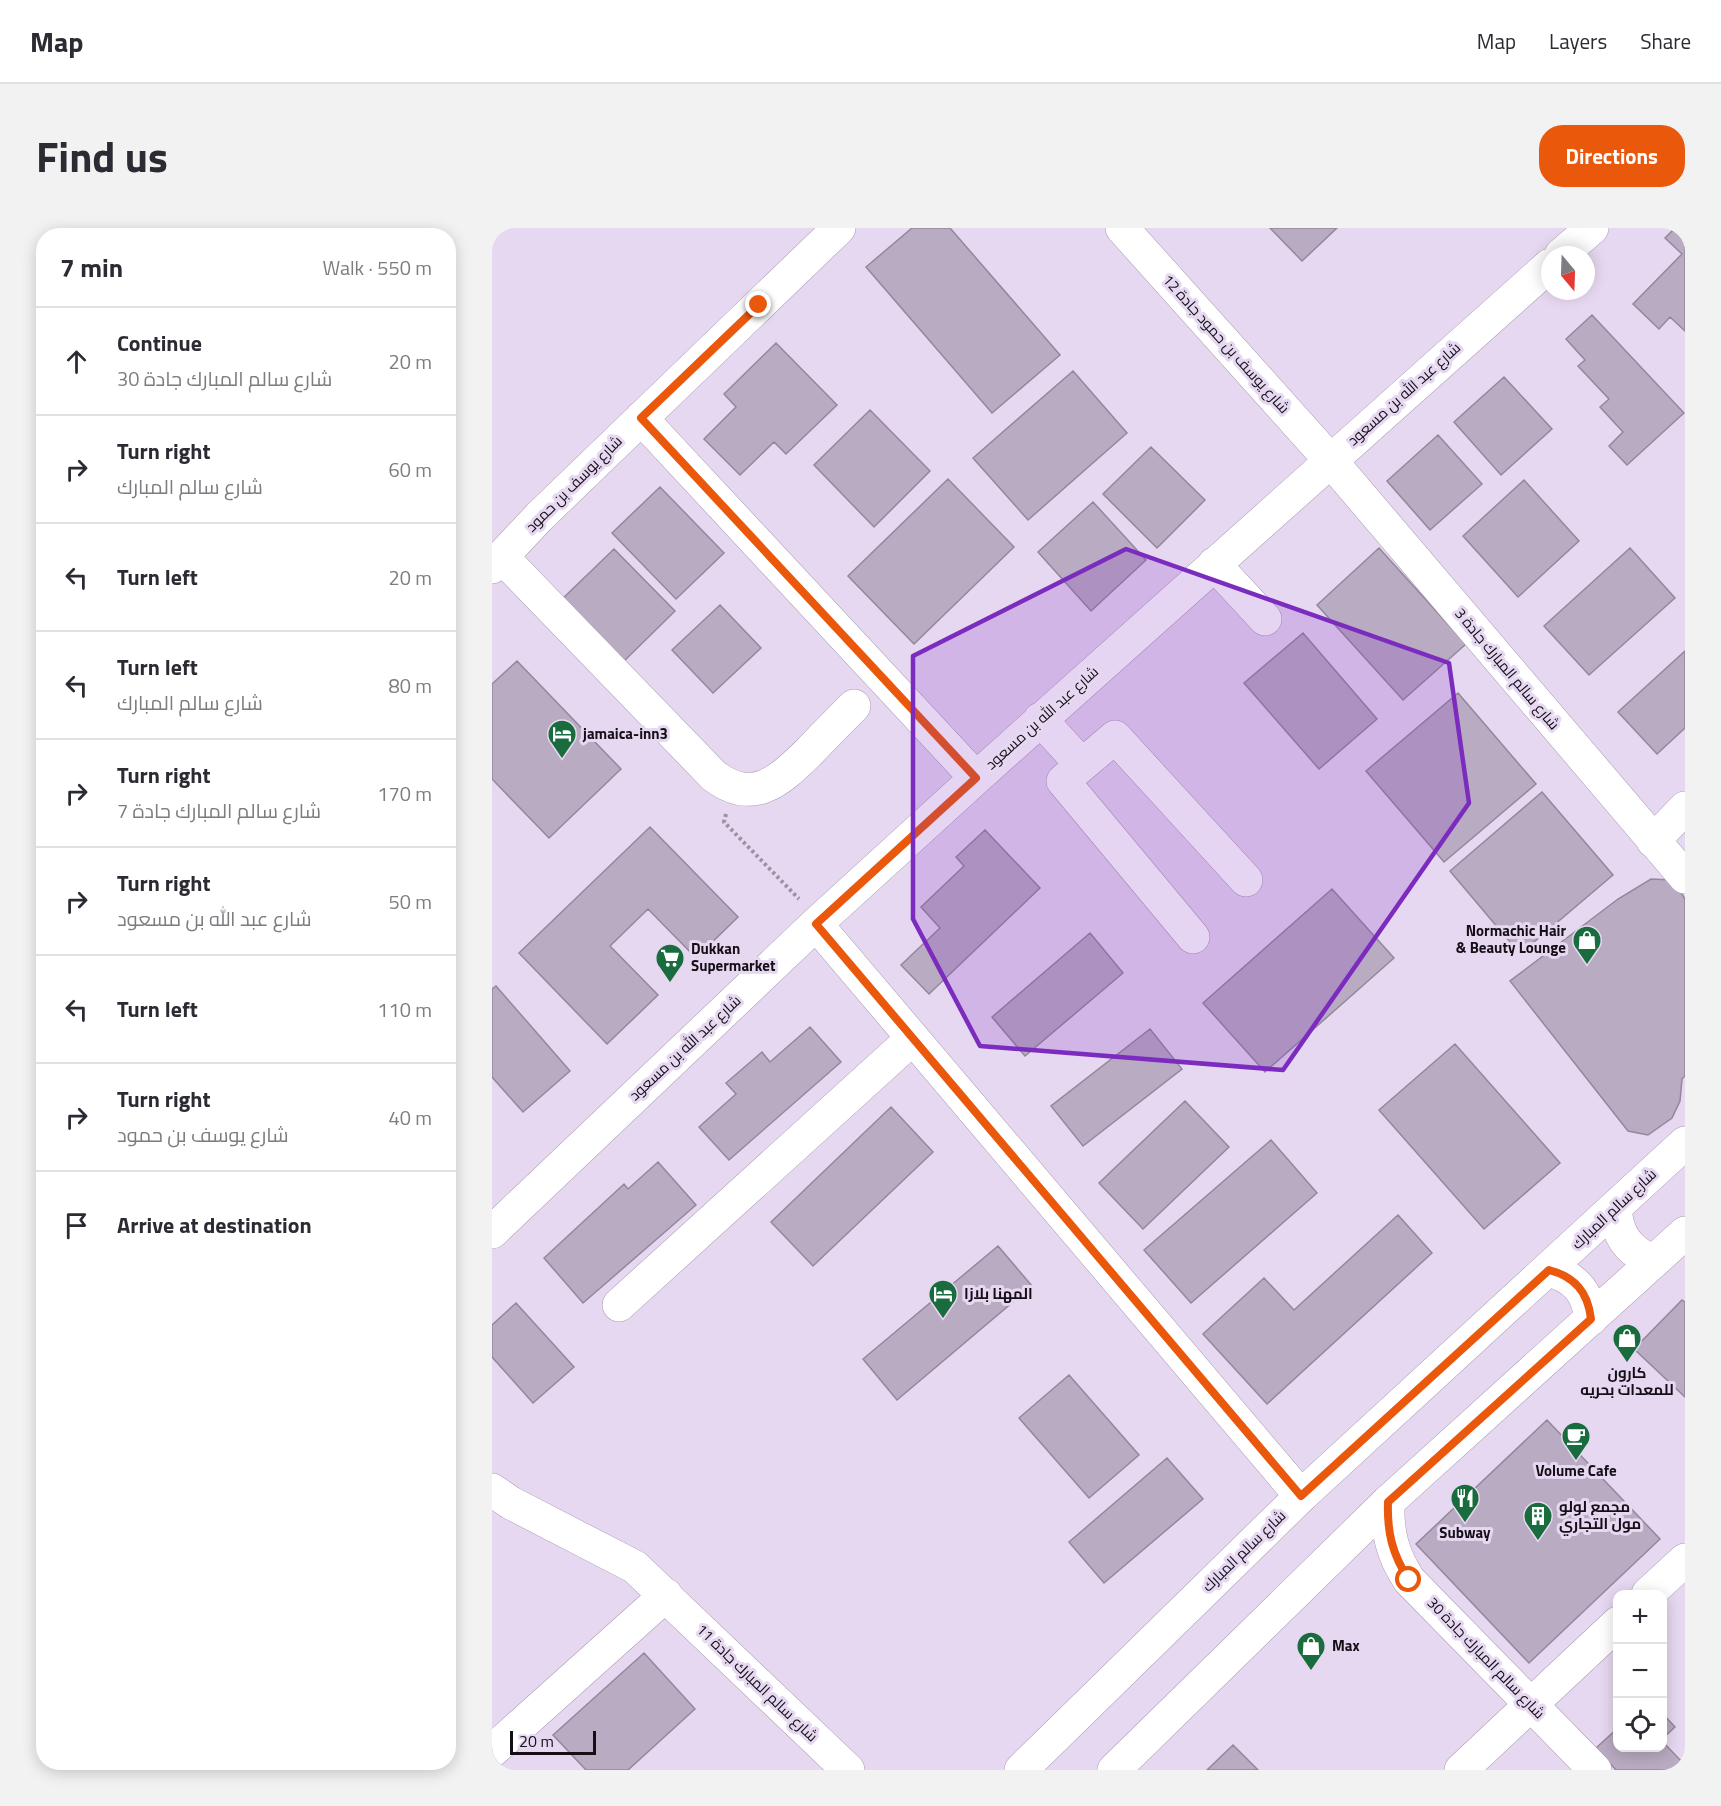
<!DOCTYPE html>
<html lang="en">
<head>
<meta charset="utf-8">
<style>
  :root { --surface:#fff; --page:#f2f2f3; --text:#2b2b33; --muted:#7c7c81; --line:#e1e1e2; --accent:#ea580c }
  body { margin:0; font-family:"Titillium Web",Cairo,sans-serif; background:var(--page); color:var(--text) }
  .controls { position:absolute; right:18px; bottom:18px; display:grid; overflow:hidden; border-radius:12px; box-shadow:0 3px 15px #0003 }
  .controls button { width:54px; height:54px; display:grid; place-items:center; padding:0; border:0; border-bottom:2px solid var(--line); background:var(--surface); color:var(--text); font:30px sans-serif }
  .compass { position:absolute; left:1049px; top:18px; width:54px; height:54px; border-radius:50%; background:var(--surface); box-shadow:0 3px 15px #0003; rotate:161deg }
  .scale { position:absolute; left:18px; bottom:15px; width:86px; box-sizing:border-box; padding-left:6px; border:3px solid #140f17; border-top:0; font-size:16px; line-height:21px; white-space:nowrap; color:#140f17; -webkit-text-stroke:4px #e6d8f0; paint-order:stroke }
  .stop { position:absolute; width:18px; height:18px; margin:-14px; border:4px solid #ea580c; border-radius:50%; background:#fff }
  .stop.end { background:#ea580c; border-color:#fff; box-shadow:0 2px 6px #0008 }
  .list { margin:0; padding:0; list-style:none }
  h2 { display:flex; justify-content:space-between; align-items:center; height:78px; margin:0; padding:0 24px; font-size:26px }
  h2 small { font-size:20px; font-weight:400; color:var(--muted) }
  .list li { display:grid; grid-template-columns:39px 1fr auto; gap:18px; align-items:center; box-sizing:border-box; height:108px; padding:0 24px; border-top:2px solid var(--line) }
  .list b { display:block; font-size:22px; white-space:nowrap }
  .list p { margin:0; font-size:20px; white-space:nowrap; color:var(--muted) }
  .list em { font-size:20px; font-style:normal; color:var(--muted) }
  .icon { flex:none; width:33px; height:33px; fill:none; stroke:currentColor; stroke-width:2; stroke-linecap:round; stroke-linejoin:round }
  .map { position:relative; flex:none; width:1193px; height:1542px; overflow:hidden; border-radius:24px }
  header { display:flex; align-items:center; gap:36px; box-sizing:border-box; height:84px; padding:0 30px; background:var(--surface); border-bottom:2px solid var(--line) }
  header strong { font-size:28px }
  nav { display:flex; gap:33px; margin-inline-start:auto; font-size:21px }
  .intro { display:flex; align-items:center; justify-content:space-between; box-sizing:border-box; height:144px; padding:0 36px }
  h1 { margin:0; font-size:42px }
  .button { padding:15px 27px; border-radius:24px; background:var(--accent); color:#fff; font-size:21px; font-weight:700 }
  main { display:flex; gap:36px; padding:0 36px }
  aside { flex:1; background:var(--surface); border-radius:24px; box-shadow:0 3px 15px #0003 }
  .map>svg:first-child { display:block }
</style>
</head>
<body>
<header>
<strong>Map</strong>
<nav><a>Map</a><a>Layers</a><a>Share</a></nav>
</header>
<div class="intro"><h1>Find us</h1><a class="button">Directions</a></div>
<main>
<aside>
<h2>7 min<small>Walk · 550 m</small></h2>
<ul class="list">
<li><svg class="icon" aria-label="ahead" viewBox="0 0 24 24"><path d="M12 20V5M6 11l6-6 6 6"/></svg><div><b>Continue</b><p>شارع سالم المبارك جادة 30</p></div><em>20 m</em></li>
<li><svg class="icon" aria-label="right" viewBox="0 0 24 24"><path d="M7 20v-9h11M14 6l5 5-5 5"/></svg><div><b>Turn right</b><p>شارع سالم المبارك</p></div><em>60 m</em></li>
<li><svg class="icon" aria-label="left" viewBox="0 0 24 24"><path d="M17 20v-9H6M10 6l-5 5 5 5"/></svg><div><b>Turn left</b></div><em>20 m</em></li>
<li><svg class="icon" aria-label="left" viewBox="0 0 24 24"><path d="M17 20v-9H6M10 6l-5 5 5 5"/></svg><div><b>Turn left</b><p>شارع سالم المبارك</p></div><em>80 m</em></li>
<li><svg class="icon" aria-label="right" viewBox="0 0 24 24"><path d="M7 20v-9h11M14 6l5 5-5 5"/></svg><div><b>Turn right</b><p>شارع سالم المبارك جادة 7</p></div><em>170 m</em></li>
<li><svg class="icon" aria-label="right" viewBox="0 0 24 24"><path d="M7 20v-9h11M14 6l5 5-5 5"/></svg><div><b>Turn right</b><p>شارع عبد الله بن مسعود</p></div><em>50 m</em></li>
<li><svg class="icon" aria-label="left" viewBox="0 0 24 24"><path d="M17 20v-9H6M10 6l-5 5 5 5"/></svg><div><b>Turn left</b></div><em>110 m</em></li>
<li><svg class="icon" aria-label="right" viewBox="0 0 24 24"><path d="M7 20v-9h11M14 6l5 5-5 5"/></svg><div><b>Turn right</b><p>شارع يوسف بن حمود</p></div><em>40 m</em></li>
<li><svg class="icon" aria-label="arrive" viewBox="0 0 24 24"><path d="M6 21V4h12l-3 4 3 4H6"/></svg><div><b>Arrive at destination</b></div></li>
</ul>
</aside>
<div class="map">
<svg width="1193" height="1542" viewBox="0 0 1193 1542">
  <rect width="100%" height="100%" fill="#e6d8f0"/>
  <!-- building -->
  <path fill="#b9abc2" stroke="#94879d" stroke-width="1.5" d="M 420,0 L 458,0 L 568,127 L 500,185 L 374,39 Z
    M 778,0 L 845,0 L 810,33 Z
    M 1183,0 L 1193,0 L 1193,103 L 1178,89 L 1167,101 L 1141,76 L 1190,26 L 1173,10 Z
    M 1100,87 L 1192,185 L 1135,237 L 1117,218 L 1131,204 L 1108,179 L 1117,171 L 1086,138 L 1093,132 L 1074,111 Z
    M 284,115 L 345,177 L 294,226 L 282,214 L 248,247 L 212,211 L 244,179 L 232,166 Z
    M 581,143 L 635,205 L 536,292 L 481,230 Z
    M 1012,149 L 1060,201 L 1009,247 L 962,194 Z
    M 378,182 L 438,243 L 382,299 L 322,237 Z
    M 946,207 L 990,256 L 938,302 L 895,253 Z
    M 659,219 L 713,272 L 665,320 L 611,266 Z
    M 456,251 L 522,319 L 422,416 L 356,348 Z
    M 1032,252 L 1087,313 L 1026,369 L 971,308 Z
    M 168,259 L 232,325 L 184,371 L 120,305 Z
    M 601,274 L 654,332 L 599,383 L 546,324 Z
    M 887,320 L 974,416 L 911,472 L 825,377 Z
    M 1138,320 L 1183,370 L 1097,447 L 1052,398 Z
    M 122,321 L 183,383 L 127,438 L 65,376 Z
    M 228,377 L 269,420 L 221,465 L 180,422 Z
    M 811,405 L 885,491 L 827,541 L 752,455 Z
    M 1193,423 L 1193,500 L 1165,526 L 1126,484 Z
    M 25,433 L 129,541 L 57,610 L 0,551 L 0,456 Z
    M 966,465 L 1044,556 L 952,634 L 874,543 Z
    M 1050,564 L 1121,647 L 1028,726 L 958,643 Z
    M 158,599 L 246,689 L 204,730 L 156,681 L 118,718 L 166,767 L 115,816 L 27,725 Z
    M 493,602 L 548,660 L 437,766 L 409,737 L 448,700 L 429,679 L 472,638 L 464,629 Z
    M 1159,651 L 1181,652 L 1193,671 L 1193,848 L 1190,851 L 1188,873 L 1180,890 L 1156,907 L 1136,903 L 1018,753 L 1126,671 Z
    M 840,661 L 902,730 L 773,844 L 711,775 Z
    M 598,705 L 631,745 L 533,828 L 500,789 Z
    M 4,758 L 78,843 L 31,884 L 0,849 L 0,761 Z
    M 318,799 L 349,834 L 237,932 L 207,899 L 244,866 L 234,855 L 270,824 L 278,834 Z
    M 658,801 L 690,841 L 591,918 L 559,878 Z
    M 963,816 L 1068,935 L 992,1001 L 887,882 Z
    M 693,873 L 737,919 L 651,1001 L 607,955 Z
    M 399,879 L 441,924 L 321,1038 L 279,994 Z
    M 779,912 L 825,965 L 699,1075 L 652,1022 Z
    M 166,934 L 204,977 L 91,1075 L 52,1030 L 132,956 L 136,961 Z
    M 906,987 L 940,1025 L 775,1176 L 711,1106 L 772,1050 L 802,1082 Z
    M 506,1018 L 540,1058 L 405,1172 L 371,1131 Z
    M 1190,1072 L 1193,1074 L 1193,1169 L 1142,1121 Z
    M 24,1075 L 82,1139 L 41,1175 L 0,1129 L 0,1097 Z
    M 577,1147 L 647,1227 L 597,1270 L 527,1190 Z
    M 1055,1192 L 1168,1311 L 1037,1435 L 924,1316 Z
    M 675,1230 L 711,1271 L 612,1355 L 577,1314 Z
    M 152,1425 L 203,1481 L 136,1542 L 94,1542 L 61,1507 Z
    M 1170,1485 L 1183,1499 L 1170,1511 Z
    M 1126,1500 L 1126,1520 L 1170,1520 L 1170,1513 L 1193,1537 L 1193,1542 L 1124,1542 L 1104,1520 Z
    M 741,1517 L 766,1542 L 715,1542 Z"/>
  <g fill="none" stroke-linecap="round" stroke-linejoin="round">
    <!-- minor casing -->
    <g stroke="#a99bb2" stroke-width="34">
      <path id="minor" d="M 630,0 L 838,232 L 1193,649
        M 1069,27 L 1100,0
        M 149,190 L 484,550
        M 10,329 L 222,548 C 262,578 288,552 317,524 C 332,508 347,493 362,478
        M 722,336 L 773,391
        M 0,339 L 47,289 L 347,0
        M 548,491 L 590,537 L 571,553 L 701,709
        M 590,537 L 623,509 L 754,652
        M 1161,613 L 1193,580
        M 324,696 L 809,1268
        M 0,1004 L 324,696 L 484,550 L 1058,37
        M 127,1077 L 421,810
        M 0,1262 L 19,1275 L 143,1339 L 356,1542
        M 896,1274 C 895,1304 900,1326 917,1352 L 1103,1542
        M 1156,1366 L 1193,1332
        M 0,1523 L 174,1367
        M 969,1542 L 1126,1395"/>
    </g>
    <!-- major casing -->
    <g stroke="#a99bb2" stroke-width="34">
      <path id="major" d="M 1123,980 C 1125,1008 1136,1022 1161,1034
        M 1057,1042 C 1083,1049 1096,1064 1099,1091
        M 529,1542 L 809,1268 L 1193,915
        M 622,1542 L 896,1274 L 1193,1005"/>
    </g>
    <!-- path -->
    <path stroke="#9b91a3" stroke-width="4" stroke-dasharray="3 3" stroke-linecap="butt" d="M 234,586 L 232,594 L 307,671"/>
    <!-- minor -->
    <use href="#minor" stroke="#fff" stroke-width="33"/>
    <!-- major -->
    <use href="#major" stroke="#fff" stroke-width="33"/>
  </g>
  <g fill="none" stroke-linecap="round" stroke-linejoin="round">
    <!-- route -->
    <path stroke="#ea580c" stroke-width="8" d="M 267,77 L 149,190 L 484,550 L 324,696 L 809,1268 L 1057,1042 C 1083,1049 1096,1064 1099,1091 L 896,1274 C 895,1304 900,1326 917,1352"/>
  </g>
  <!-- marked area -->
  <path fill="#7b2cbf" fill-opacity="0.2" stroke="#7b2cbf" stroke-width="4.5" stroke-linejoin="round" d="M 634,321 L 957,435 L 977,575 L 791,842 L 488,818 L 421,691 L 421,428 Z"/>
  <!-- icons -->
  <defs>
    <g id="hotel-pin" transform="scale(1.5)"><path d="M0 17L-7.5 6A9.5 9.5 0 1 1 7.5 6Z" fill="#196c3d" stroke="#e6d8f0"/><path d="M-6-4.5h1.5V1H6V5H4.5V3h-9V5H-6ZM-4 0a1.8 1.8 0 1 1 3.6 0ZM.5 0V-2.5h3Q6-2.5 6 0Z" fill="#fff"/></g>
    <g id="shop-pin" transform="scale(1.5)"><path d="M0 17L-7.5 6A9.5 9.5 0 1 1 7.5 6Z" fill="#196c3d" stroke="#e6d8f0"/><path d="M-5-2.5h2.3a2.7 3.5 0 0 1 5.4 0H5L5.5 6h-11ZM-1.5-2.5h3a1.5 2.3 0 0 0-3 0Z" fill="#fff"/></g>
    <g id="supermarket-pin" transform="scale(1.5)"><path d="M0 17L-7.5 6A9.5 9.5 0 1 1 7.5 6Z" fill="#196c3d" stroke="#e6d8f0"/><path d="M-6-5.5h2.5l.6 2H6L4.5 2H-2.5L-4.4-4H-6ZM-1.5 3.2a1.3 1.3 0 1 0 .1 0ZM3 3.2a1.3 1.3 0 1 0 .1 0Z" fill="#fff"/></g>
    <g id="cafe-pin" transform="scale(1.5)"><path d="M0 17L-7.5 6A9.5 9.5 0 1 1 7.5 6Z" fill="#196c3d" stroke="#e6d8f0"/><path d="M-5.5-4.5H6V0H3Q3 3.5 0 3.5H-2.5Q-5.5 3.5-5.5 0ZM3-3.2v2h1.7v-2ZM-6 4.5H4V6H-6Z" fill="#fff"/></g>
    <g id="restaurant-pin" transform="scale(1.5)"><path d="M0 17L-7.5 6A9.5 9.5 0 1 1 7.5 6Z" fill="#196c3d" stroke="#e6d8f0"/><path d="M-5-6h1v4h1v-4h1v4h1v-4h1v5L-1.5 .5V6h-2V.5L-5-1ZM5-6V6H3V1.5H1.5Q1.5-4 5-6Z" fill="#fff"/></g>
    <g id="building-pin" transform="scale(1.5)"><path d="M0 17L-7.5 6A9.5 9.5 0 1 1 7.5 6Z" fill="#196c3d" stroke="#e6d8f0"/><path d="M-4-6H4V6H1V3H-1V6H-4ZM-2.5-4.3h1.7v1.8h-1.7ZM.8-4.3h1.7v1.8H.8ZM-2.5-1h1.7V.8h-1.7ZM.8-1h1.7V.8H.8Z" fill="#fff"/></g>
  </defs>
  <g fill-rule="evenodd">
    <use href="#hotel-pin" x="70" y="506"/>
    <use href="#shop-pin" x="1095" y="712"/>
    <use href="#supermarket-pin" x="178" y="730"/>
    <use href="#hotel-pin" x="451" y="1066"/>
    <use href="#shop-pin" x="1135" y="1110"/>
    <use href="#cafe-pin" x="1084" y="1208"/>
    <use href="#restaurant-pin" x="973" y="1270"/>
    <use href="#building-pin" x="1046" y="1288"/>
    <use href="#shop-pin" x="819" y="1418"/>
  </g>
  <g text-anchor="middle" stroke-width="6" stroke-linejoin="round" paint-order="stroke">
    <!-- street labels -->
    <g font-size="15" fill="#140f17" stroke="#e6d8f0">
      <text transform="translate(734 116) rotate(48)" y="5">شارع يوسف بن حمود جادة 12</text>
      <text transform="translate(912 166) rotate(-42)" y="5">شارع عبد الله بن مسعود</text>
      <text transform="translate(82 256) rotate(-45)" y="5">شارع يوسف بن حمود</text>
      <text transform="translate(1015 441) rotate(50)" y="5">شارع سالم المبارك جادة 3</text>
      <text transform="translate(550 490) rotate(-42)" y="5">شارع عبد الله بن مسعود</text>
      <text transform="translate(193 820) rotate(-43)" y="5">شارع عبد الله بن مسعود</text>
      <text transform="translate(1122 981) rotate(-43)" y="5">شارع سالم المبارك</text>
      <text transform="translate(752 1323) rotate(-44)" y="5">شارع سالم المبارك</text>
      <text transform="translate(994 1430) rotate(46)" y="5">شارع سالم المبارك جادة 30</text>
      <text transform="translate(265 1455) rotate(44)" y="5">شارع سالم المبارك جادة 11</text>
    </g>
    <!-- poi labels -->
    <g font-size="15" font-weight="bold" fill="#140f17" stroke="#e6d8f0" text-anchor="start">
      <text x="91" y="511">jamaica-inn3</text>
      <text x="1074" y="708" text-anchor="end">Normachic Hair<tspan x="1074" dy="17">&amp; Beauty Lounge</tspan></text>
      <text x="199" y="726">Dukkan<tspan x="199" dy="17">Supermarket</tspan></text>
      <text x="472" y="1071">المهنا بلازا</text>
      <text x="1135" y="1150" text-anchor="middle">کارون<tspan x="1135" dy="17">للمعدات بحریه</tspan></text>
      <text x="1084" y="1248" text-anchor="middle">Volume Cafe</text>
      <text x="1067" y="1284">مجمع لولو<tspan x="1067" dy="17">مول التجاري</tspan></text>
      <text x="973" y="1310" text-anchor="middle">Subway</text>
      <text x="840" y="1423">Max</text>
    </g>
  </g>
</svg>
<div class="controls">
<button>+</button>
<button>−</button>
<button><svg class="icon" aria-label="locate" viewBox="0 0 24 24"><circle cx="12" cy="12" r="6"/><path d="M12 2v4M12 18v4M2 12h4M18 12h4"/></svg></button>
</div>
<svg class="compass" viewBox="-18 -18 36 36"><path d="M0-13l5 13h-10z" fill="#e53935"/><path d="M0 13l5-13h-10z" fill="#7c7c81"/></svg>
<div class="scale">20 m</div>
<div class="stop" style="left:917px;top:1352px"></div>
<div class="stop end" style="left:267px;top:77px"></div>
</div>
</main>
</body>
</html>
